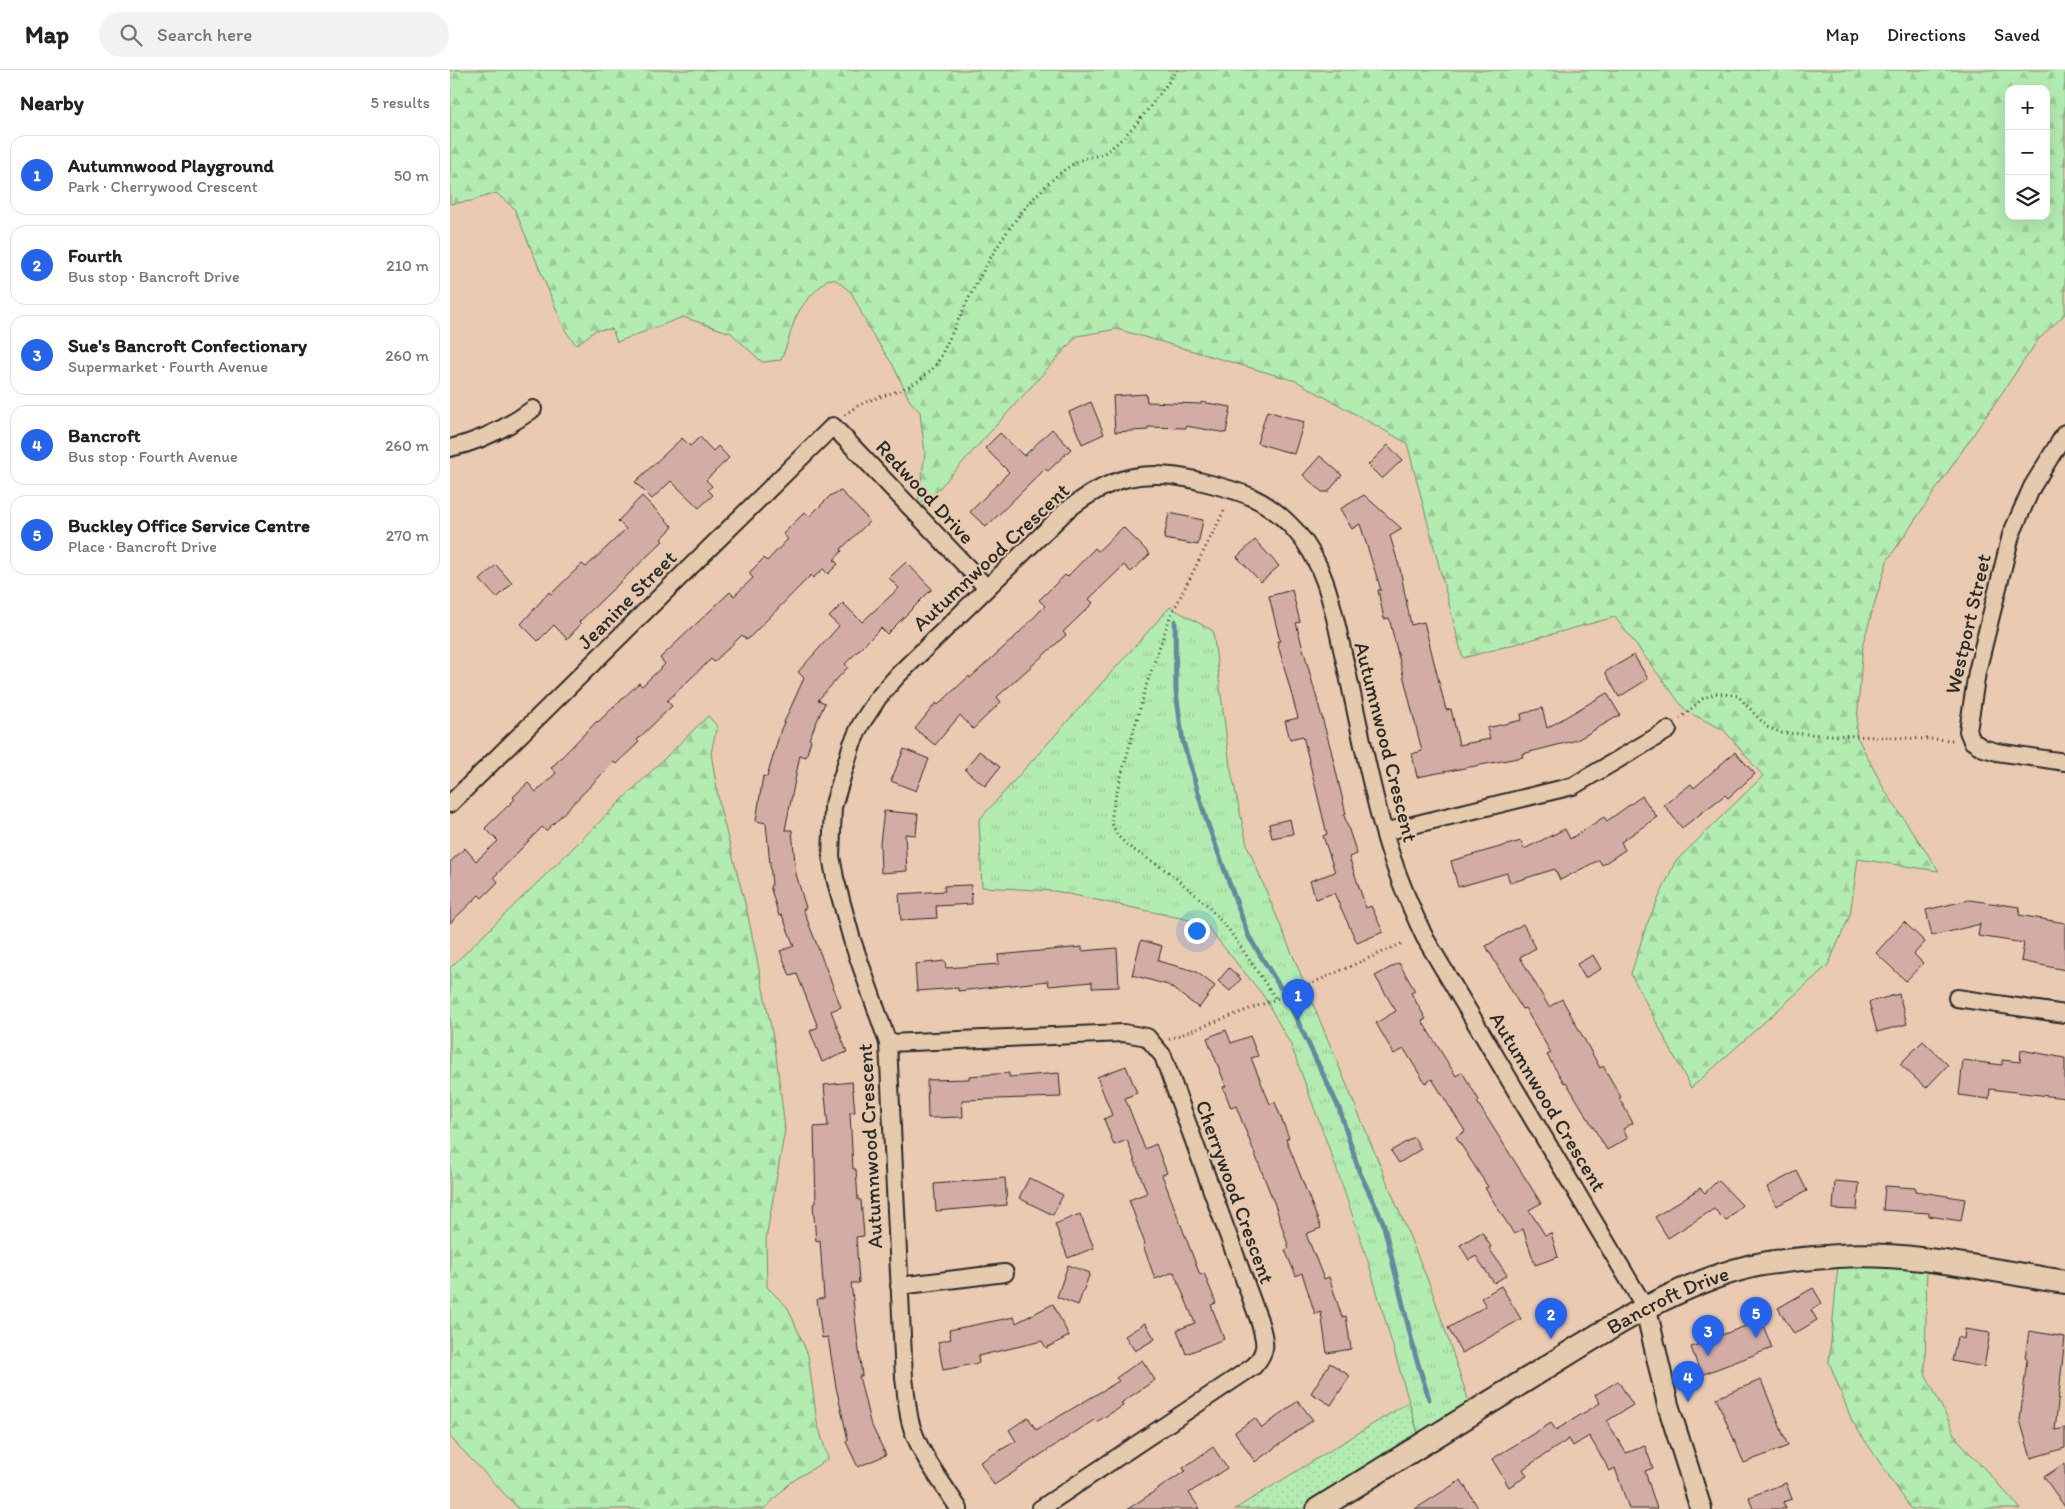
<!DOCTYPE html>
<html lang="en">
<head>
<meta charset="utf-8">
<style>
  :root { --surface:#fff; --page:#f2f2f2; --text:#202124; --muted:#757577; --line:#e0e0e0; --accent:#2563eb }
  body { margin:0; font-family:Itim,sans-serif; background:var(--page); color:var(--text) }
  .controls { position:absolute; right:15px; top:15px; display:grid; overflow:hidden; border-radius:10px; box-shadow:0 5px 20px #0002 }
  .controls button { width:45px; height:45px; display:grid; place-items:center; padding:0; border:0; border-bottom:1px solid var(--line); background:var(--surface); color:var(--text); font:25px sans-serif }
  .you { position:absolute; left:746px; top:860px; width:18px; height:18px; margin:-12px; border:4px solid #fff; border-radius:50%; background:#1a73e8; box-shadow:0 0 0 8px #1a73e833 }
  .badge { display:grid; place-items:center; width:32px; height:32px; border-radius:50%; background:var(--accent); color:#fff; font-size:16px; font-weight:700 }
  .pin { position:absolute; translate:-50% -41px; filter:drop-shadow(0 1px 2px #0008) }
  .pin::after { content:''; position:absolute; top:26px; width:18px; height:15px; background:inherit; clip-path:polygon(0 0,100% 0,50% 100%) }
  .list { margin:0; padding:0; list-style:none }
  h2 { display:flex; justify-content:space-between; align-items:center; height:65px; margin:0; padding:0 20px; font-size:21px }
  h2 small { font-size:16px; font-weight:400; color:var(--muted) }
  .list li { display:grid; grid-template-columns:32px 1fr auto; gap:15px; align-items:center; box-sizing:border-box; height:80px; margin:0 10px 10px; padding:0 10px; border:1px solid var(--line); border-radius:15px }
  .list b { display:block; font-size:19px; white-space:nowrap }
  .list p { margin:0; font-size:16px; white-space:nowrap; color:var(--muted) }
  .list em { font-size:16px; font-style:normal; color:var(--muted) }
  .icon { flex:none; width:28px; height:28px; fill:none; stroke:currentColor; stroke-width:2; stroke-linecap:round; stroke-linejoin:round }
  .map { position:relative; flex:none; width:1615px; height:1439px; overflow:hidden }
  header { display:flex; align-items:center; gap:30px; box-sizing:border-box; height:70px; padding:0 25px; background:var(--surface); border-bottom:1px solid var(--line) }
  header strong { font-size:24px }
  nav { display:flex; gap:28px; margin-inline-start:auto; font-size:18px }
  .search { width:350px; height:45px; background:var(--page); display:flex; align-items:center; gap:12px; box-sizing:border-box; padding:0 18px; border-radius:28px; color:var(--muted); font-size:19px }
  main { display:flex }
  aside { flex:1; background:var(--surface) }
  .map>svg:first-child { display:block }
</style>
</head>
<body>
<header>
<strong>Map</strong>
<div class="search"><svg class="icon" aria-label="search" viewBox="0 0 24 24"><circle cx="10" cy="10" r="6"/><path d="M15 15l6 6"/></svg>Search here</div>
<nav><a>Map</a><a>Directions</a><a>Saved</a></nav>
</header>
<main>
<aside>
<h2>Nearby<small>5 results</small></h2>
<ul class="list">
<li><span class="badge">1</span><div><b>Autumnwood Playground</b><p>Park · Cherrywood Crescent</p></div><em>50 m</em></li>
<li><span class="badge">2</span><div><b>Fourth</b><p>Bus stop · Bancroft Drive</p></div><em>210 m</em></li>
<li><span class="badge">3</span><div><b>Sue's Bancroft Confectionary</b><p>Supermarket · Fourth Avenue</p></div><em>260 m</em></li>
<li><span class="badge">4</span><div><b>Bancroft</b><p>Bus stop · Fourth Avenue</p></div><em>260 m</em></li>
<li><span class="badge">5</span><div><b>Buckley Office Service Centre</b><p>Place · Bancroft Drive</p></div><em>270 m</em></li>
</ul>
</aside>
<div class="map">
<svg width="1615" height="1439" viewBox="0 0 1615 1439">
  <defs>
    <pattern id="grass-dots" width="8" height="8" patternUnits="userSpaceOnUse" patternTransform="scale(1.25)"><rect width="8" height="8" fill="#b3ecb0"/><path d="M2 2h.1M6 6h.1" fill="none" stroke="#9acb98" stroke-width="1.8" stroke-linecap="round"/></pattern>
    <pattern id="forest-firs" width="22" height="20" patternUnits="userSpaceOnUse" patternTransform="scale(1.25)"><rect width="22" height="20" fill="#b3ecb0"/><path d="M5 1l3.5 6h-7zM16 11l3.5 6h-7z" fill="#9acb98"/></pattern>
    <pattern id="park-tufts" width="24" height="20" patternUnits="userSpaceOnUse" patternTransform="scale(1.25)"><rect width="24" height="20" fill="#b3ecb0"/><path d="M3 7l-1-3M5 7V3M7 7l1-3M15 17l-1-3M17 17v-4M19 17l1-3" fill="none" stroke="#9acb98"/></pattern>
  </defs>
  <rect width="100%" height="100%" fill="#eacab1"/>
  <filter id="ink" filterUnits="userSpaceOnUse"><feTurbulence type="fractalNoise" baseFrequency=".02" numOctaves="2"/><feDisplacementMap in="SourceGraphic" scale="10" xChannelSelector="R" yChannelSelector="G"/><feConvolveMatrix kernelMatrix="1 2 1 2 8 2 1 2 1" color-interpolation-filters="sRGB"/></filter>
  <g filter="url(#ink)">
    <!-- grass -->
    <path fill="url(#grass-dots)" stroke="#6f8c6e" d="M 959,1332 L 971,1373 L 864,1439 L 785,1439 Z"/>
    <!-- forest -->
    <path fill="url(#forest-firs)" stroke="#6f8c6e" fill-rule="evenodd" d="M 0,0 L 1615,0 L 1615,244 L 1588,270 L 1437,491 L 1413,573 L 1406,665 L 1435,721 L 1489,801 L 1408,789 L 1400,845 L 1378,895 L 1241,1018 L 1181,904 L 1196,856 L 1225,792 L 1313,706 L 1274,660 L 1236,641 L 1165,547 L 1013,588 L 957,373 L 846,311 L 667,259 L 627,266 L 466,444 L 475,384 L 470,342 L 460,331 L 443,295 L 421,262 L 401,222 L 386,210 L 378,209 C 367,219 351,234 345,249 C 340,263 337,277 331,290 L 312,292 L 281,263 L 233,247 L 167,272 L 162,259 L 146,260 L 126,275 L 115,260 L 64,138 L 46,123 L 21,131 L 0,134 ZM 1559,19 L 1596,19 L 1596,146 L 1559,146 Z
      M 258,646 L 267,656 L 261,683 L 270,738 L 297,841 L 325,977 L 335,1059 L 316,1169 L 317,1217 L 338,1238 L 358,1285 L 367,1352 L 378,1389 L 341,1412 L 314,1439 L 69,1439 L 0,1367 L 0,898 Z
      M 1389,1185 L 1477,1190 L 1475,1303 L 1508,1370 L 1571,1439 L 1461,1439 L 1402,1351 L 1379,1292 Z"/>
    <!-- park -->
    <path fill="url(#park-tufts)" stroke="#6f8c6e" d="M 720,537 L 763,561 L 780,696 L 797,775 L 981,1218 L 1022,1341 L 971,1373 L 918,1191 L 887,1100 L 841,975 L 813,925 L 754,853 L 605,821 L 532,817 L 529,750 Z"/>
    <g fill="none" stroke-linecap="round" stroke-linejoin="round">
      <!-- stream -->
      <path stroke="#658a9f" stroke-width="5" d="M 725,551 L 726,622 L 733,672 L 756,749 L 799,867 L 830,917
        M 840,935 L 889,1038 L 909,1101 L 933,1152 L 965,1284 L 979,1329"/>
    </g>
    <!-- building -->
    <path fill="#d3aca6" stroke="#2b2b2b" d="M 696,324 L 697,332 L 751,334 L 751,332 L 781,337 L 776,363 L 736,356 L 736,358 L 698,357 L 698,360 L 665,362 L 663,326 Z
      M 641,332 L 654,364 L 632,374 L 619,342 Z
      M 817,341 L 854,352 L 844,384 L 807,373 Z
      M 602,359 L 621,379 L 598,401 L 595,399 L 536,457 L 520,442 L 559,402 L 535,378 L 550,363 L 574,386 Z
      M 250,367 L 263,381 L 268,376 L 279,388 L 256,410 L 262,416 L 258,420 L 263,425 L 249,438 L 221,411 L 202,429 L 185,412 L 232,368 L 240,376 Z
      M 938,375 L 952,390 L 932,409 L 918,395 Z
      M 870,386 L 892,405 L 878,422 L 872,422 L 853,405 Z
      M 391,421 L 420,451 L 391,479 L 392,481 L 384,490 L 388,494 L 378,504 L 373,499 L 363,508 L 361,505 L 297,570 L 292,565 L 264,592 L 261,589 L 217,631 L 222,636 L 187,670 L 189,672 L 166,694 L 164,692 L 96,761 L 92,757 L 44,807 L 48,812 L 32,828 L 29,825 L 0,853 L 0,792 L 15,778 L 26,791 L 48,771 L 35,758 L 65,729 L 63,727 L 78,713 L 86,722 L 106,703 L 101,698 L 147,651 L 148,652 L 189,613 L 192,616 L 215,594 L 210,588 L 280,522 L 284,526 L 303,508 L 299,503 L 314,488 L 317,491 L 338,469 L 333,464 L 355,442 L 359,447 L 381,425 Z
      M 914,425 L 952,459 L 940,466 L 950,499 L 961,555 L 974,552 L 996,640 L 1001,639 L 1009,675 L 1040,669 L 1037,658 L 1072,650 L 1071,644 L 1092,638 L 1097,658 L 1157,623 L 1170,645 L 1127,670 L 1072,684 L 1073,687 L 967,707 L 962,684 L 972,681 L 939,548 L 934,549 L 928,520 L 931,520 L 910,454 L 902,459 L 890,439 Z
      M 192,426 L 223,457 L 211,469 L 213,471 L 129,552 L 131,554 L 117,569 L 104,555 L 88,571 L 71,554 L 99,522 L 101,524 L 132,494 L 136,497 L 176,459 L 168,451 Z
      M 719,443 L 753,450 L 748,475 L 714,469 Z
      M 673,457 L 700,484 L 681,502 L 674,495 L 639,529 L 643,533 L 613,562 L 616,565 L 547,627 L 551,632 L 523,659 L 510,645 L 485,675 L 465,659 L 486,633 L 488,635 L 519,606 L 520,608 L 565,567 L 595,536 L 589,530 L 615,505 L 617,507 L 645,478 L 648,481 Z
      M 805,470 L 829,496 L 811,512 L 787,487 Z
      M 456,492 L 482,519 L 437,564 L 431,558 L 395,594 L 398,597 L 368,630 L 375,633 L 359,669 L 361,670 L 356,687 L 350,685 L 335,760 L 342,760 L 346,804 L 356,838 L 353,839 L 391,937 L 381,941 L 397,982 L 372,992 L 360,961 L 368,957 L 347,904 L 340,906 L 330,881 L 344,876 L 332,845 L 329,846 L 320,816 L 322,815 L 316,753 L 306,751 L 313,706 L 317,707 L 331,659 L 354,608 L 348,602 L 389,556 L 379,547 L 393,533 L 412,552 L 449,518 L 439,508 Z
      M 46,495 L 62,513 L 47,528 L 30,510 Z
      M 842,520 L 850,552 L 846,553 L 881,680 L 896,744 L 894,745 L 907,784 L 899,787 L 916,838 L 921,836 L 933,862 L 907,873 L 884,823 L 866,829 L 860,811 L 885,802 L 873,766 L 877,764 L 853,666 L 840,669 L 835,651 L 848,648 L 827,571 L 830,571 L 819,526 Z
      M 1184,585 L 1198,609 L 1169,627 L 1155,602 Z
      M 454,679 L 479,689 L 466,721 L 441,711 Z
      M 529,681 L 550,697 L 535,716 L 515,700 Z
      M 1285,682 L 1305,704 L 1278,728 L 1275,725 L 1232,758 L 1214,735 L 1241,714 L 1244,718 Z
      M 1192,726 L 1207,747 L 1171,772 L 1175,780 L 1152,795 L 1149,790 L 1110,810 L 1105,799 L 1060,813 L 1057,803 L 1008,817 L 1001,791 L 1071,771 L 1074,779 L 1115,759 L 1120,769 L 1154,747 L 1157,751 Z
      M 434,741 L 468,744 L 466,765 L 455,764 L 457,801 L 431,803 L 430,773 Z
      M 840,749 L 843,764 L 822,768 L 819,754 Z
      M 521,815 L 522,834 L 486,836 L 487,848 L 451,850 L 449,824 L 495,821 L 494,816 Z
      M 1519,830 L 1570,837 L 1569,845 L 1615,853 L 1615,900 L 1571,891 L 1574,873 L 1528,866 L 1530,854 L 1482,866 L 1476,840 Z
      M 1454,852 L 1475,872 L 1464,884 L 1473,893 L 1456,911 L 1426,883 Z
      M 1073,854 L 1086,878 L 1070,887 L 1099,937 L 1112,929 L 1150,998 L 1153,996 L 1171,1027 L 1169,1028 L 1183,1053 L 1173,1059 L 1178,1068 L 1157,1080 L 1116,1012 L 1114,1013 L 1097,985 L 1101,983 L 1075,938 L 1072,939 L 1036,876 Z
      M 691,870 L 712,876 L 708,891 L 745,901 L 765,916 L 749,938 L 718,915 L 682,905 Z
      M 632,877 L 632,881 L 667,878 L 669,917 L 642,918 L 642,912 L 599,916 L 598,911 L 508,921 L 508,918 L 467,921 L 465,894 L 495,891 L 496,898 L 549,894 L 548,885 Z
      M 1143,885 L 1151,899 L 1135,908 L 1127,894 Z
      M 949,893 L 965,921 L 961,923 L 976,949 L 972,951 L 1006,1006 L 1012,1002 L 1029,1030 L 1027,1032 L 1091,1133 L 1079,1140 L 1095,1165 L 1101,1163 L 1108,1187 L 1085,1195 L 1073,1159 L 1064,1164 L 1035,1118 L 1038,1117 L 1006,1067 L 1015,1061 L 982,1009 L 975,1013 L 954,979 L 944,984 L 926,953 L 946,941 L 925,906 Z
      M 779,898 L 791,909 L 780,921 L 768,911 Z
      M 1449,924 L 1457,954 L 1427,962 L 1419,932 Z
      M 776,960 L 781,973 L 800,966 L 808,986 L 801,988 L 820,1034 L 825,1032 L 839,1068 L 836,1069 L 871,1158 L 856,1164 L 874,1209 L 879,1207 L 892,1247 L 896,1246 L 901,1279 L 877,1283 L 871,1242 L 865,1244 L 852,1203 L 846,1206 L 835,1180 L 839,1178 L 825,1135 L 786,1036 L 781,1038 L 773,1017 L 776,1016 L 757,968 Z
      M 1473,971 L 1498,995 L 1476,1018 L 1450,994 Z
      M 1571,980 L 1615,988 L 1615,1028 L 1540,1019 L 1539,1029 L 1509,1025 L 1513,990 L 1552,995 L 1552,990 L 1570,992 Z
      M 676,996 L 687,1023 L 675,1028 L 695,1079 L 706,1074 L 717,1103 L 712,1105 L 750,1205 L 754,1203 L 766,1233 L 761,1235 L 774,1269 L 736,1284 L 727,1260 L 745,1253 L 724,1202 L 705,1209 L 693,1175 L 695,1174 L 679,1130 L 697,1123 L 677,1070 L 664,1075 L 654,1049 L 662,1045 L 647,1007 Z
      M 559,1003 L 559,1007 L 609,1003 L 611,1027 L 512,1030 L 513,1047 L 478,1048 L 477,1010 L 519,1009 L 519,1006 Z
      M 402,1012 L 405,1042 L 400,1042 L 403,1099 L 406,1099 L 408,1130 L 411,1130 L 414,1166 L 406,1167 L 409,1213 L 401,1213 L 412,1306 L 409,1306 L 420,1352 L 436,1385 L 408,1397 L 396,1372 L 398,1370 L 386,1317 L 378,1267 L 372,1268 L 367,1229 L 374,1228 L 370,1170 L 366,1171 L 363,1134 L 366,1133 L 364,1057 L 378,1056 L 374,1015 Z
      M 964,1067 L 971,1079 L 949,1093 L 941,1081 Z
      M 1347,1101 L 1357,1121 L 1326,1136 L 1317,1117 Z
      M 555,1108 L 557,1135 L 486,1141 L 484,1114 Z
      M 579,1108 L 613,1125 L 603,1145 L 569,1128 Z
      M 1268,1110 L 1292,1135 L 1276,1151 L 1264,1139 L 1218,1168 L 1205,1147 L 1250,1118 L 1255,1123 Z
      M 1385,1111 L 1409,1113 L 1407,1140 L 1383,1139 Z
      M 1435,1116 L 1466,1118 L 1466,1121 L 1515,1129 L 1511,1151 L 1479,1146 L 1479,1143 L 1433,1140 Z
      M 630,1144 L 644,1178 L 618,1188 L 605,1154 Z
      M 1032,1162 L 1041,1177 L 1039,1178 L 1057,1205 L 1044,1213 L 1026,1186 L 1019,1190 L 1010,1175 Z
      M 618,1195 L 640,1203 L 628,1235 L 607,1227 Z
      M 1051,1216 L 1071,1249 L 1012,1283 L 998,1258 L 1036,1236 L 1031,1228 Z
      M 1363,1218 L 1372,1233 L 1361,1240 L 1367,1250 L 1344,1264 L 1328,1238 Z
      M 603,1234 L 619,1266 L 596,1278 L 592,1271 L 528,1286 L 529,1293 L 493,1300 L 488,1272 L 501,1269 L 499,1260 L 564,1247 L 566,1253 Z
      M 1311,1250 L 1322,1278 L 1251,1305 L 1241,1277 Z
      M 695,1253 L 705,1269 L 685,1281 L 675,1266 Z
      M 1515,1259 L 1540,1263 L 1534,1297 L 1502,1291 L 1507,1267 L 1514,1269 Z
      M 1579,1261 L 1615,1267 L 1605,1360 L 1615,1358 L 1615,1378 L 1581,1388 L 1570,1350 L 1577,1289 L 1575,1288 Z
      M 692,1290 L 705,1310 L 671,1333 L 673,1336 L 646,1352 L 644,1350 L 544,1415 L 530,1392 L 566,1371 L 559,1360 L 578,1347 L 586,1360 L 669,1311 L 666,1308 Z
      M 880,1293 L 900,1306 L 881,1335 L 861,1323 Z
      M 1311,1310 L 1338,1376 L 1294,1393 L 1266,1328 Z
      M 1168,1311 L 1183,1335 L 1157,1351 L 1176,1383 L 1195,1376 L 1203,1398 L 1195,1401 L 1207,1439 L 1179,1439 L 1165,1398 L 1160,1401 L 1139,1366 L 1123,1376 L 1119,1369 L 1073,1399 L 1077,1406 L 1059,1417 L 1042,1389 L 1101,1353 L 1106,1360 L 1150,1333 L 1145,1325 Z
      M 848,1331 L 863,1350 L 805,1392 L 785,1362 L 805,1348 L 812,1358 Z
      M 763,1377 L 777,1398 L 739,1423 L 750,1439 L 678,1439 L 735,1401 L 733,1398 Z
      M 1615,1393 L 1615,1437 L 1594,1407 Z
      M 1011,1410 L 1029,1439 L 965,1439 Z
      M 1336,1413 L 1342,1429 L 1333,1432 L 1336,1439 L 1303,1439 L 1299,1427 Z"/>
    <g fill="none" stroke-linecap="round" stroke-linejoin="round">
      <!-- minor casing -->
      <g stroke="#2b2b2b" stroke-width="20">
        <path id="minor" d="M 1615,363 L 1582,417 L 1561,465 L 1527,602 L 1518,661 L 1522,671 L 1533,678 L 1547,682 L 1615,692
          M 0,378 C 32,371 57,358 83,339
          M 0,734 L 383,356 L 537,518
          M 934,762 L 1123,716 L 1218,660
          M 1507,928 L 1615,944
          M 438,973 L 674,963 L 697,967 L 713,986 L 809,1250 C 815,1271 819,1279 804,1296 L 590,1439
          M 449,1216 L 555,1203
          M 509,1439 C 492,1412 468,1382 460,1351 C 457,1337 456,1322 454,1308 L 438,973 L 402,870 L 385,808 L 381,786 L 383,737 L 402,674 L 411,654 L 428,628 L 448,605 L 616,441 C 659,407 695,397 749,411 C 790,421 815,427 845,460 C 878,496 884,546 895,592 C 908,649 918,706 934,762 C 944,798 959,834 975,868 L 1196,1239"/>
      </g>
      <!-- tertiary casing -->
      <g stroke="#2b2b2b" stroke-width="24">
        <path id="tertiary" d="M 1196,1239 L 1218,1335 L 1251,1439"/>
      </g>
      <!-- secondary casing -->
      <g stroke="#2b2b2b" stroke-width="26">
        <g id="secondary">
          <path id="s1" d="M 868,1439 C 933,1399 998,1359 1063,1318 C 1138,1272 1215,1217 1302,1196 C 1330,1190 1360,1188 1388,1186 C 1461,1181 1543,1201 1615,1212"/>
        </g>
      </g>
      <!-- path -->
      <path stroke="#2b2b2b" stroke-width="3" stroke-dasharray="1 4" stroke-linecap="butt" d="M 395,345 C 414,328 437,327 459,316 C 470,311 478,303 487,294 C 519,229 546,161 601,111 C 608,104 619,96 629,91 C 636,87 646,87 654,83 C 679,68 710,24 727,0
        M 774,441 L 720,547 L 697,613 L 665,728 L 661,751 L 667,765 L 678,776 L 720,803 L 755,833 L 779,860 L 826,929
        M 1230,649 L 1252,629 L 1266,623 L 1288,626 L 1317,657 L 1332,663 L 1504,670
        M 719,969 L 826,929 L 953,873"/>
      <!-- minor -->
      <use href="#minor" stroke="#e6caad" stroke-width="16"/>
      <!-- tertiary -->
      <use href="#tertiary" stroke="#e6caad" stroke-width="20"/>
      <!-- secondary -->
      <use href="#secondary" stroke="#e6caad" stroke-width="22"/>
    </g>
  </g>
  <g text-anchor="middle" stroke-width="4" stroke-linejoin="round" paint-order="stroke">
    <!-- street labels -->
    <g font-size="21" fill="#2b2b2b" stroke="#e6caad">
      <text transform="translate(475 422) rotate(47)" y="7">Redwood Drive</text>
      <text transform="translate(541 487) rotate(-43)" y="7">Autumnwood Crescent</text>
      <text transform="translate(177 530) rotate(-45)" y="7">Jeanine Street</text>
      <text transform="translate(1518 554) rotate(-77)" y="7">Westport Street</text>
      <text transform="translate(936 672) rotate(76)" y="7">Autumnwood Crescent</text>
      <text transform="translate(1098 1032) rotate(59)" y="7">Autumnwood Crescent</text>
      <text transform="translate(420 1076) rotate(-93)" y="7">Autumnwood Crescent</text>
      <text transform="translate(785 1122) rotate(70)" y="7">Cherrywood Crescent</text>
      <text dy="7" stroke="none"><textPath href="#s1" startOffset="408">Bancroft Drive</textPath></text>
    </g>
  </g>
</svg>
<div class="controls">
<button>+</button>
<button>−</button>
<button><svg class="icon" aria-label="layers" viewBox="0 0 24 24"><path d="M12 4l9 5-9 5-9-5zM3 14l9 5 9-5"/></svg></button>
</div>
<div class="you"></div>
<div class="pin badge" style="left:848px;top:950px">1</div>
<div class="pin badge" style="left:1101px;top:1269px">2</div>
<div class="pin badge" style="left:1258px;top:1286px">3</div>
<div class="pin badge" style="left:1238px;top:1332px">4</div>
<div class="pin badge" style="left:1306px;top:1268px">5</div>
</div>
</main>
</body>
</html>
